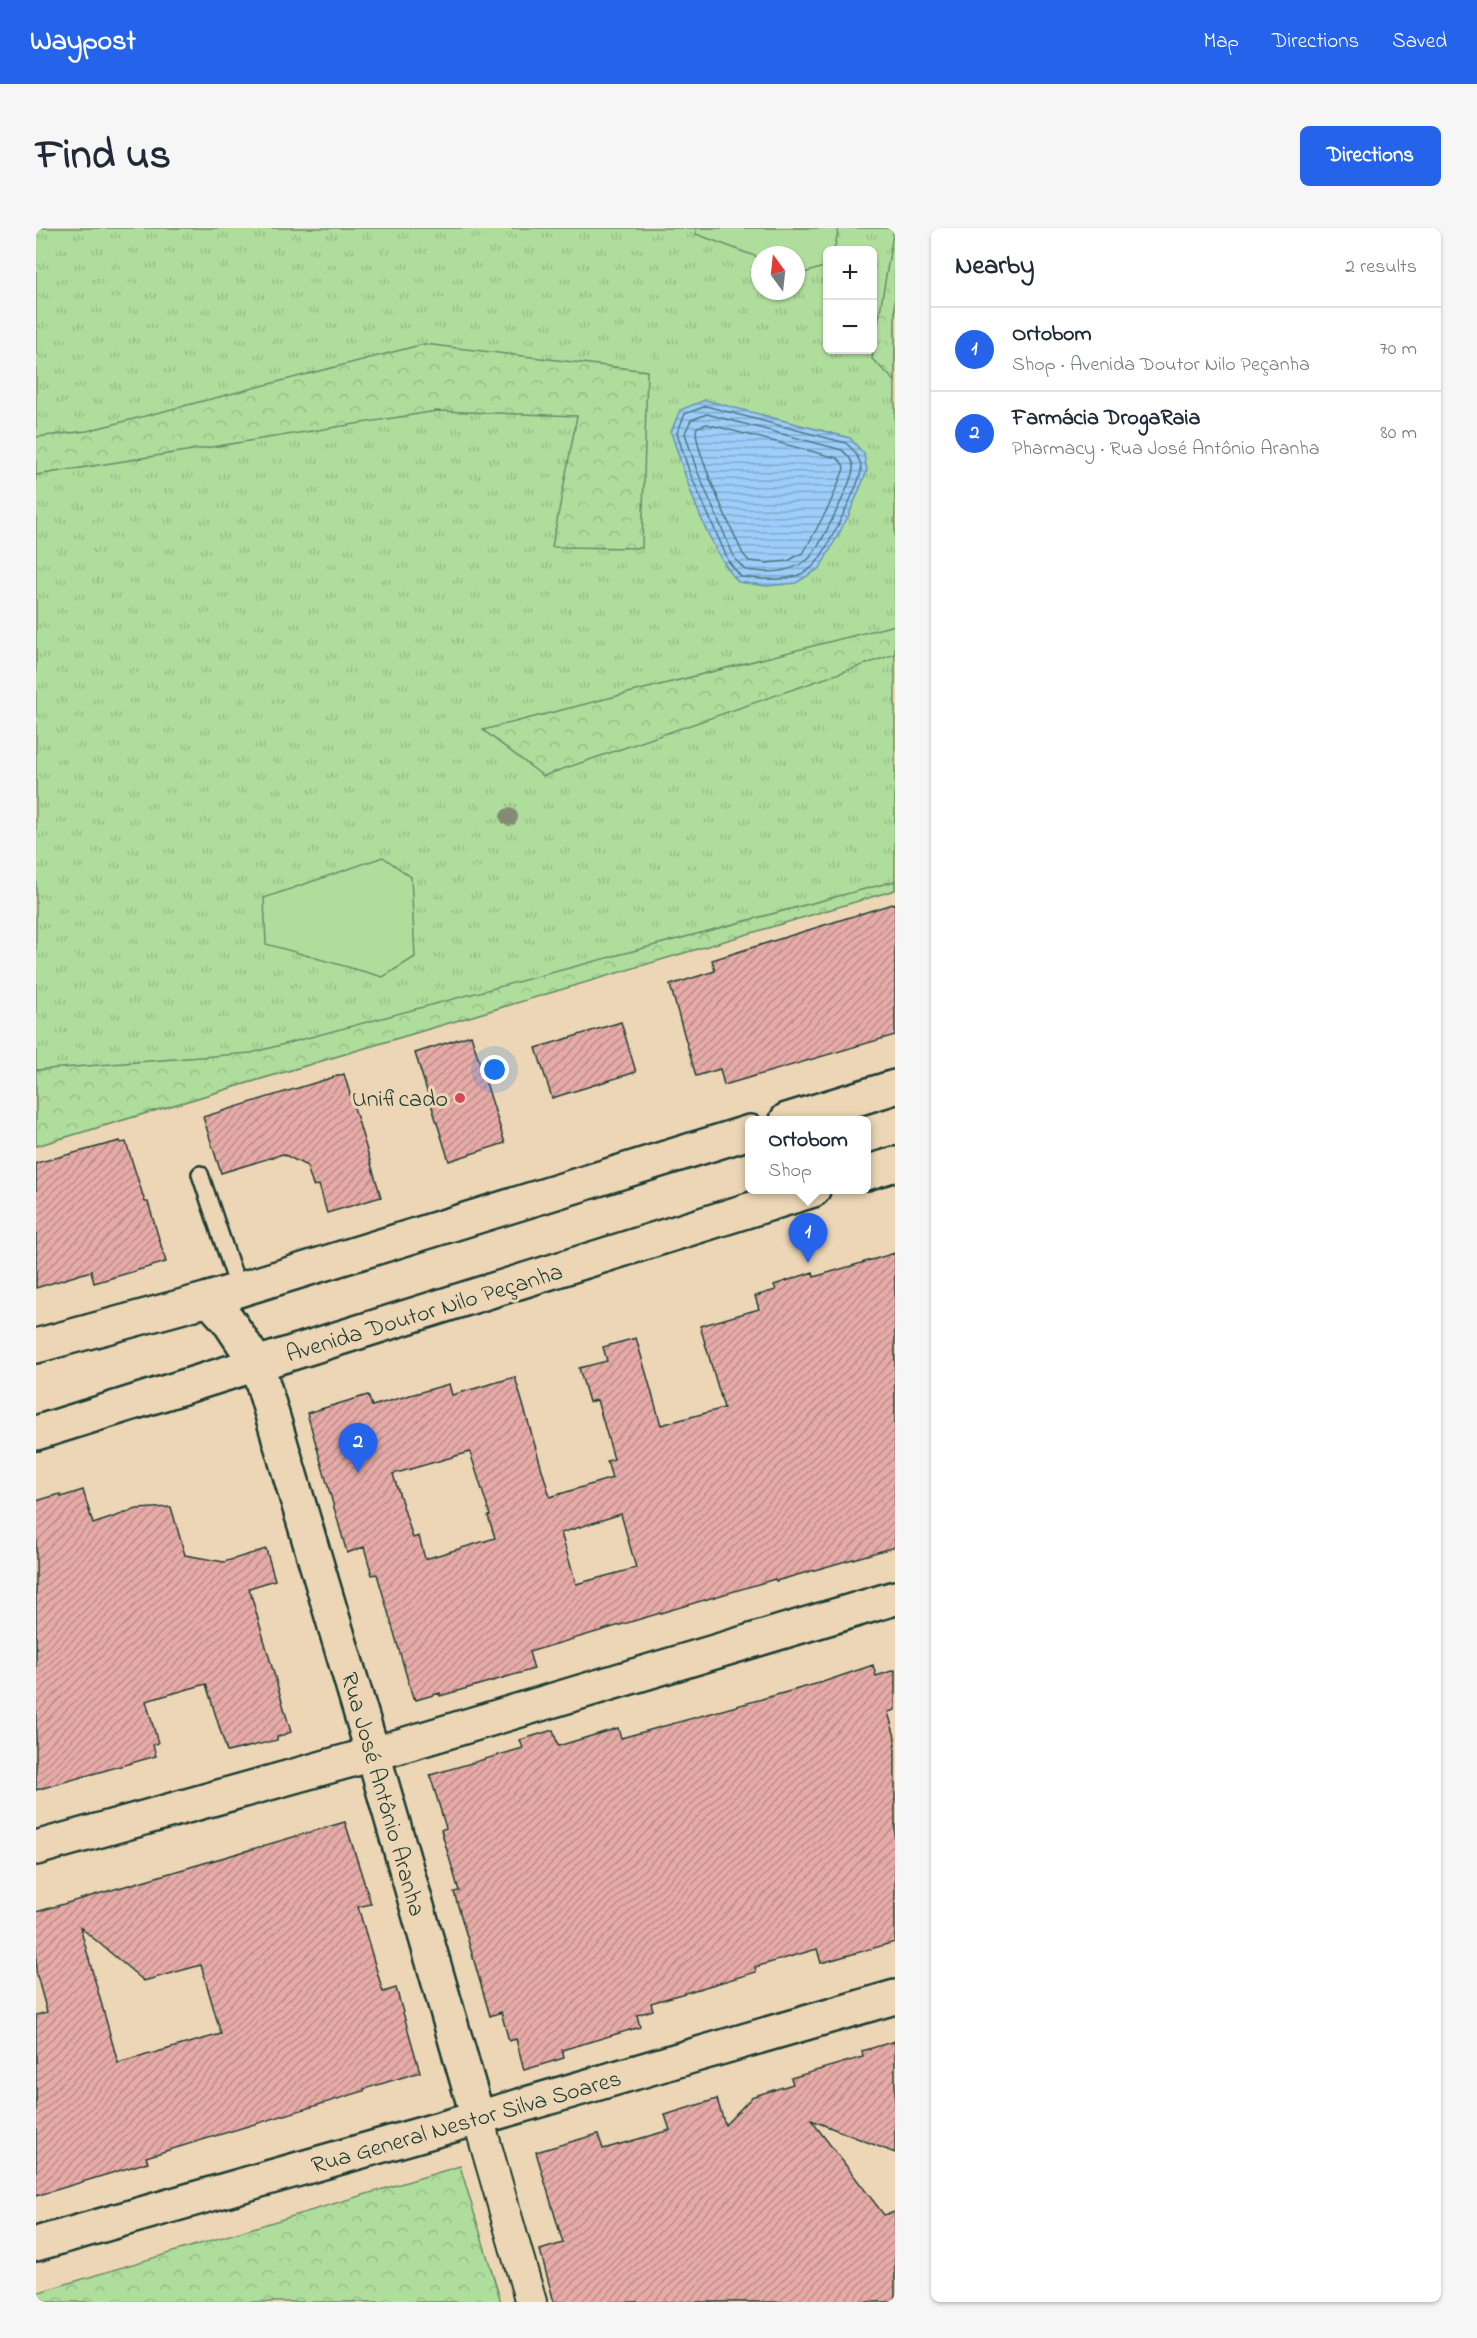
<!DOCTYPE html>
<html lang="en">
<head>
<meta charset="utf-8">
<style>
  :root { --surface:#fff; --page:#f6f6f7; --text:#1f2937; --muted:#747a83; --line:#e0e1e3; --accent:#2563eb }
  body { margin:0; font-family:"Indie Flower",sans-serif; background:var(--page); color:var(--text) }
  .controls { position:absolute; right:18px; top:18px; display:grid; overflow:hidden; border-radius:9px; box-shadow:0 2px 4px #0004 }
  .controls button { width:54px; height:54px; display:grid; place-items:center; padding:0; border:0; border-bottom:2px solid var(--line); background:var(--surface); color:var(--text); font:30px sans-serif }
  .compass { position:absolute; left:715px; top:18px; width:54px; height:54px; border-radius:50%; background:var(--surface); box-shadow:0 2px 4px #0004; rotate:345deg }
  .you { position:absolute; left:459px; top:842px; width:21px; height:21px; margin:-15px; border:4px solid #fff; border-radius:50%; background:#1a73e8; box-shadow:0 0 0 9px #1a73e833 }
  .badge { display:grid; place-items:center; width:39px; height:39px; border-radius:50%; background:var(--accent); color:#fff; font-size:20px; font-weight:700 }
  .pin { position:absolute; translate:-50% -50px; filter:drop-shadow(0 2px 3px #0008) }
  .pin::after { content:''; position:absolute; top:32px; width:21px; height:18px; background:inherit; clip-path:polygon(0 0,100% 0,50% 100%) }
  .popup { position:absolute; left:709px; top:888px; width:126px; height:78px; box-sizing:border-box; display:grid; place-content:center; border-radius:9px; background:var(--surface); filter:drop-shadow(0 2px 4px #0005); font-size:20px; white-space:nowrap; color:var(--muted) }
  .popup b { font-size:22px; color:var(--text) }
  .popup::after { content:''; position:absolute; left:50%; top:100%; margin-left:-12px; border:12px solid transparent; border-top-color:var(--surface) }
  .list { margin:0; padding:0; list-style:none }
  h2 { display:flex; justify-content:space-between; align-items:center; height:78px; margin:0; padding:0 24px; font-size:26px }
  h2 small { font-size:20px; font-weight:400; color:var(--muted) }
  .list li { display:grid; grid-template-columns:39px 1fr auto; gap:18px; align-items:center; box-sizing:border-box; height:84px; padding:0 24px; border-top:2px solid var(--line) }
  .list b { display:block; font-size:22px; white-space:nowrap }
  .list p { margin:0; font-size:20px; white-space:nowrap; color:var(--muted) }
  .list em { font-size:20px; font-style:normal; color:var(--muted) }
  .map { position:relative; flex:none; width:859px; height:2074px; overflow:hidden; border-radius:9px }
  header { display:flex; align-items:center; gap:36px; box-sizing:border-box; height:84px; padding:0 30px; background:var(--accent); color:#fff }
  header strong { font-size:28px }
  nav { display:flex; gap:33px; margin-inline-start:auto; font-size:21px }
  .intro { display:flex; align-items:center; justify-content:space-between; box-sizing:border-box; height:144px; padding:0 36px }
  h1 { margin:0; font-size:42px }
  .button { padding:15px 27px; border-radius:9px; background:var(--accent); color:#fff; font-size:21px; font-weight:700 }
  main { display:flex; gap:36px; padding:0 36px }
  aside { flex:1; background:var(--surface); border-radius:9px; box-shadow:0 2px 4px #0004 }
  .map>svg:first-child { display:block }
</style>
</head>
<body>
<header>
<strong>Waypost</strong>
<nav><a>Map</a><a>Directions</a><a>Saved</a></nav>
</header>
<div class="intro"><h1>Find us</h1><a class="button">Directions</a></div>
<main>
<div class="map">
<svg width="859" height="2074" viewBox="0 0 859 2074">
  <defs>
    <pattern id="grass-tufts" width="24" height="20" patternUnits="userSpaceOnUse" patternTransform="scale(1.5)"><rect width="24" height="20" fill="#afdd9c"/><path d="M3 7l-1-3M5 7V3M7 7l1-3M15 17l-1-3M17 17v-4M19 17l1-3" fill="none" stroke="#96bf87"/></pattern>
    <pattern id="forest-crowns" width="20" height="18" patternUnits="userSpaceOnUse" patternTransform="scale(1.5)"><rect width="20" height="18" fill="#afdd9c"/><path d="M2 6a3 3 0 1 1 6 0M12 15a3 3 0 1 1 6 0" fill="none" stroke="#96bf87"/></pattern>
    <pattern id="water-rules" width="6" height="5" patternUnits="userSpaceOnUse" patternTransform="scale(1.5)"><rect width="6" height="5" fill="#9dcefa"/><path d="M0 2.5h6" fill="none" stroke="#7fa8cb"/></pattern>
    <pattern id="building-hatch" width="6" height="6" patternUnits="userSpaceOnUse" patternTransform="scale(1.5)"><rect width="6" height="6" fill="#e6aba7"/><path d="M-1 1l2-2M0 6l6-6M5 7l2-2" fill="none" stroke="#ba8c89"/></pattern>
  </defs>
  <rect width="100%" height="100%" fill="#ecd6b5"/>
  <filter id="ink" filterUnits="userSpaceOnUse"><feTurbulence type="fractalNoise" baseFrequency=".0167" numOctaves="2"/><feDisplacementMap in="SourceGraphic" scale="12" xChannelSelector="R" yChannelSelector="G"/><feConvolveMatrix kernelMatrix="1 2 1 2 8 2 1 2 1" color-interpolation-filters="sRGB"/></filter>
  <g filter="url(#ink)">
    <!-- grass -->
    <path fill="url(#grass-tufts)" stroke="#678d68" stroke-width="1.5" fill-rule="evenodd" d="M 0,0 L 859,0 L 859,662 L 0,918 ZM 792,22 L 836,22 L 836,122 L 792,122 ZM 724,27 L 760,27 L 760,63 L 724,63 Z"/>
    <!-- forest -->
    <path fill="url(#forest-crowns)" stroke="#678d68" stroke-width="1.5" d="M 858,0 L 859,0 L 859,153 L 836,131 Z
      M 388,116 L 611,143 L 606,320 L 516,319 L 541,188 L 401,183 L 0,247 L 0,209 L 51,203 Z
      M 859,397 L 859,426 L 507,548 L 447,502 Z
      M 859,653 L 859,662 L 0,918 L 0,842 L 215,825 Z
      M 424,1938 L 465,2074 L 0,2074 L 0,2065 Z"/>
    <!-- pitch -->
    <path fill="#afdd9c" stroke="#678d68" stroke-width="1.5" d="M 660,0 L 803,0 L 798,22 L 792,22 L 791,38 L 765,46 L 760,44 L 760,27 L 724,27 L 724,30 L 660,6 Z
      M 347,629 L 375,649 L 379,729 L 347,749 L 230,716 L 228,670 Z"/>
    <!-- water -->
    <path fill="url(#water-rules)" stroke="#6b94ab" stroke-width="1.5" d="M 669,172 L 814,210 L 828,226 L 831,243 L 813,287 L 784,340 L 760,355 L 731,358 L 702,354 C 670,317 650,251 635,204 L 644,182 Z"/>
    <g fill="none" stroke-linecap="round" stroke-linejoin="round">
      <!-- shore -->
      <path stroke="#517783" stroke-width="1.5" d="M 670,178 L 810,215 C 818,222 826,232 825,243 C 823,257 789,325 780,335 C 762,356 729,352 705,349 L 693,334 L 653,243 L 641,205 L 649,186 Z
        M 671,186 L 806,222 C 811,227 818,233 817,241 C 816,254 781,326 771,332 C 752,346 732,345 709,342 L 699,331 L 660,240 L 649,205 L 655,192 Z
        M 671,196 L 801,230 L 807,236 L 808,241 L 793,278 L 768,324 L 752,333 L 731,335 L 713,333 L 707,326 C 698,306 654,215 661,199 Z"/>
    </g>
    <!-- building -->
    <path fill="url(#building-hatch)" stroke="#1f3d34" stroke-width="1.5" fill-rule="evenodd" d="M 859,675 L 859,807 L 688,857 L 684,841 L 660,848 L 634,757 L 679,743 L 676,732 Z
      M 585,794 L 600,844 L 516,870 L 500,820 Z
      M 435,807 L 469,915 L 413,933 L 379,825 Z
      M 308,846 L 345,969 L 291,985 L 283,957 L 277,958 L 271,938 L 247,926 L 185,945 L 167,889 Z
      M 84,913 L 85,915 L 90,914 L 109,974 L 112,974 L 130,1034 L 58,1055 L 55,1043 L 0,1060 L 0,935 Z
      M 859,1025 L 859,1319 L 740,1353 L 739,1351 L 493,1424 L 498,1441 L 404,1468 L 404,1465 L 380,1472 L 379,1469 L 377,1470 L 341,1346 L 336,1347 L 328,1319 L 311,1325 L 271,1185 L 332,1167 L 336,1178 L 413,1156 L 416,1167 L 479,1149 L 514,1269 L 576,1250 L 571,1233 L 578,1231 L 561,1172 L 553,1174 L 543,1140 L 571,1133 L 567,1119 L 600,1110 L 625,1197 L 688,1180 L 664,1098 L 723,1081 L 719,1068 L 740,1062 L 738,1057 L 777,1044 L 778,1049 ZM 434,1224 L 454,1287 L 452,1288 L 459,1310 L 389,1331 L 383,1308 L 377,1310 L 357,1246 ZM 585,1286 L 600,1340 L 540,1356 L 525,1305 Z
      M 47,1262 L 57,1296 L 101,1281 L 135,1279 L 149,1327 L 188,1334 L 230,1321 L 239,1352 L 213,1360 L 255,1504 L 241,1509 L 241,1512 L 191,1524 L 170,1456 L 110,1473 L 122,1515 L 117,1517 L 120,1528 L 0,1562 L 0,1273 L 24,1266 L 25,1269 Z
      M 837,1437 L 840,1448 L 859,1442 L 859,1482 L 852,1484 L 859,1509 L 859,1714 L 785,1735 L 781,1721 L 719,1739 L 720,1744 L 615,1775 L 617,1782 L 601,1787 L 604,1799 L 526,1822 L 528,1830 L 488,1842 L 480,1811 L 473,1813 L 465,1784 L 454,1788 L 418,1664 L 423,1663 L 405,1602 L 410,1600 L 394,1547 L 487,1520 L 484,1512 L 517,1502 L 522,1518 L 582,1500 L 585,1510 L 787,1454 Z
      M 309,1594 L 335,1676 L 322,1679 L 347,1764 L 360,1760 L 384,1844 L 328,1861 L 328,1863 L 110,1929 L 112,1934 L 0,1968 L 0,1787 L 11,1784 L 0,1744 L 0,1684 ZM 44,1699 L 108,1753 L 165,1737 L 185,1806 L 82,1835 Z
      M 859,1813 L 859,1925 L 775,1892 L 848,1987 L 859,1984 L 859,2074 L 518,2074 L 504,2022 L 527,2015 L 500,1924 L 562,1906 L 567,1921 L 634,1902 L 629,1887 L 681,1871 L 689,1897 L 716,1869 L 715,1869 L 757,1856 L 755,1850 L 827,1829 L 826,1823 Z"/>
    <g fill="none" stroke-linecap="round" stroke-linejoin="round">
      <!-- service casing -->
      <g stroke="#1f3d34" stroke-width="20">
        <path id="service" d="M 164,946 L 203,1062"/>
      </g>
      <!-- minor casing -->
      <g stroke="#1f3d34" stroke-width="34">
        <path id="minor" d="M 442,1890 L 495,2074"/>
      </g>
      <!-- tertiary casing -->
      <g stroke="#1f3d34" stroke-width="38">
        <path id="tertiary" d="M 173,1071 L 192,1092 L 221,1136 L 337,1526 L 442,1890
          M 0,1620 L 337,1526 L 859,1370
          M 0,2016 L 442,1890 L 859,1769"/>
      </g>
      <!-- secondary casing -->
      <g stroke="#1f3d34" stroke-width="38">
        <path id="secondary" d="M 751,892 L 859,859
          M 830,945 L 859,936
          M 0,1118 L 173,1071 L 714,904
          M 0,1205 L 777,962"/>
      </g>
      <!-- service -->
      <use href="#service" stroke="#ecd6b5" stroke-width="15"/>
      <!-- minor -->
      <use href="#minor" stroke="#ecd6b5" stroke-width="30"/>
      <!-- tertiary -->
      <use href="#tertiary" stroke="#ecd6b5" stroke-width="33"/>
      <!-- secondary -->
      <use href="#secondary" stroke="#ecd6b5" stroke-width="33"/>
    </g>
    <!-- trees -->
    <circle fill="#838b74" cx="473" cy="589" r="9"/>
  </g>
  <!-- markers -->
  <circle fill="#d1495b" stroke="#ecd6b5" stroke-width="2" cx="424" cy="870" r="6"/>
  <g text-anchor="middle" stroke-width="6" stroke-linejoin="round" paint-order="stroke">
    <!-- poi labels -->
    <g font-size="24" fill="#1f3d34" stroke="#ecd6b5" text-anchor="end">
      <text x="412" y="878">Unificado</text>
    </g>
    <!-- street labels -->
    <g font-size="24" fill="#1f3d34" stroke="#ecd6b5">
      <text transform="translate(388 1084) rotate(-17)" y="8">Avenida Doutor Nilo Peçanha</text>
      <text transform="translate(348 1566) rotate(74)" y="8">Rua José Antônio Aranha</text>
      <text transform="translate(430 1893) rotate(-16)" y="8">Rua General Nestor Silva Soares</text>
    </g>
  </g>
</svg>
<div class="controls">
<button>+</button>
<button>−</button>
</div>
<svg class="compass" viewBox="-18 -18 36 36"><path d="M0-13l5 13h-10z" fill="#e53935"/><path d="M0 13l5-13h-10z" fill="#747a83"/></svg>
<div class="you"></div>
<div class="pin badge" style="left:772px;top:1035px">1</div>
<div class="popup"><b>Ortobom</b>Shop</div>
<div class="pin badge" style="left:322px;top:1245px">2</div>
</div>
<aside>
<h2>Nearby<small>2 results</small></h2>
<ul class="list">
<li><span class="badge">1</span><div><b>Ortobom</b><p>Shop · Avenida Doutor Nilo Peçanha</p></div><em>70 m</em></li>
<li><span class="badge">2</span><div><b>Farmácia DrogaRaia</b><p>Pharmacy · Rua José Antônio Aranha</p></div><em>80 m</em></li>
</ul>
</aside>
</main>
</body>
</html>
